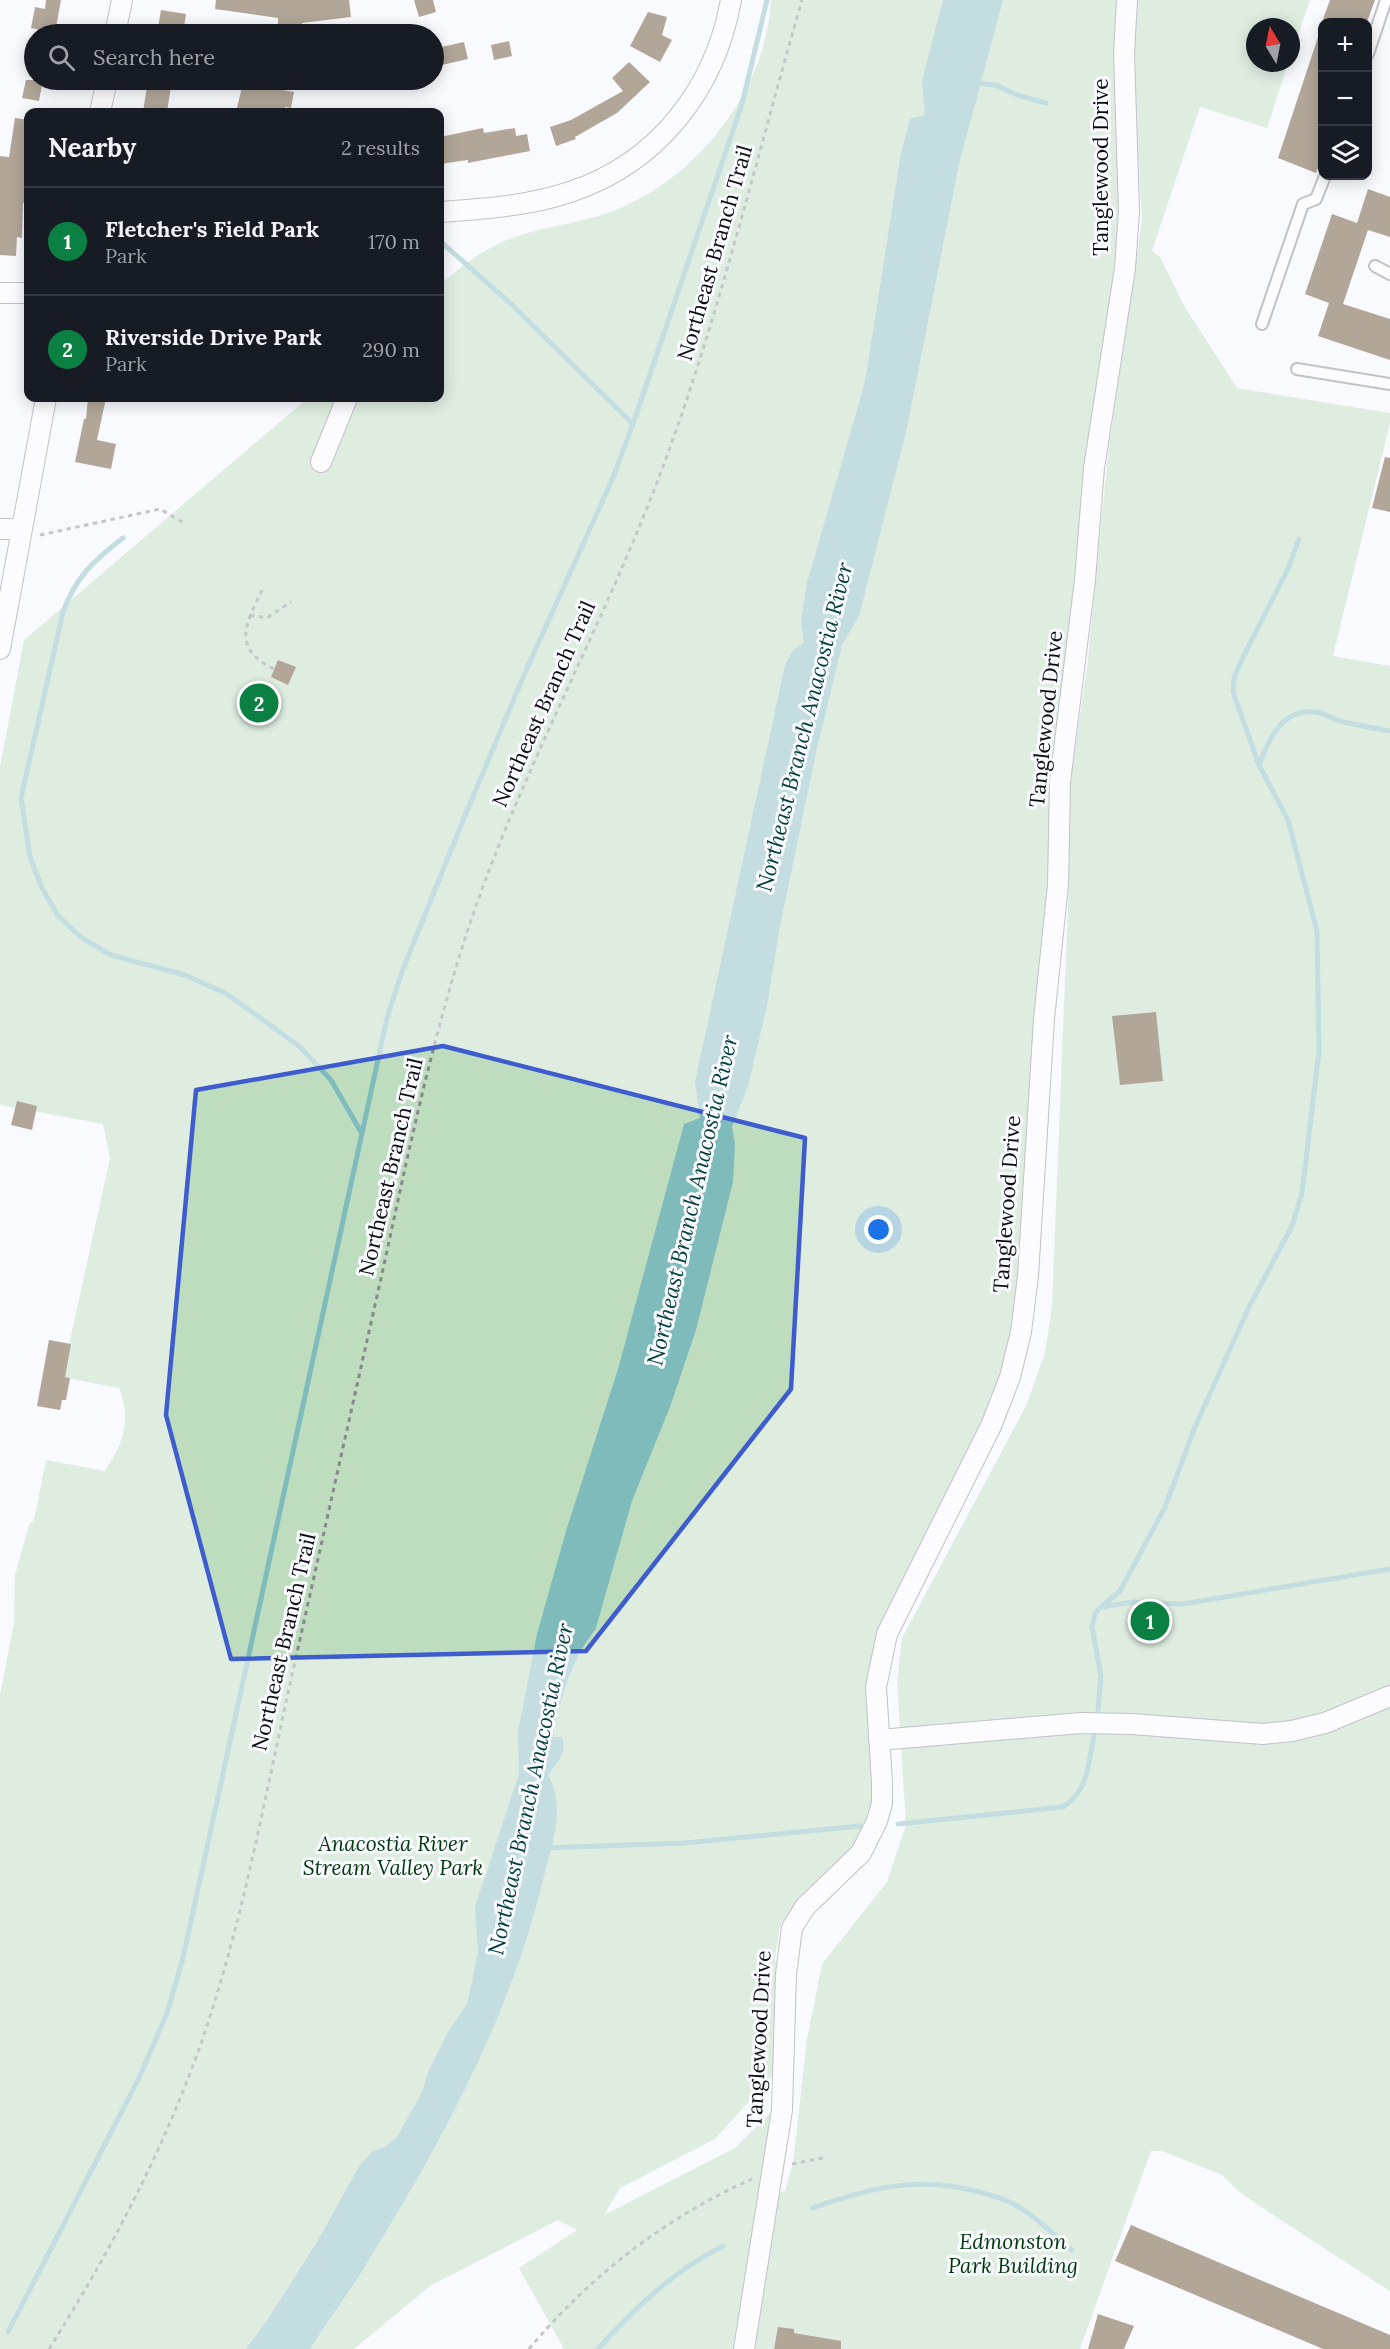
<!DOCTYPE html>
<html lang="en">
<head>
<meta charset="utf-8">
<style>
  :root { --surface:#171b24; --page:#20242c; --text:#f1f3f6; --muted:#9ea1a6; --line:#363941; --accent:#0b8043 }
  body { margin:0; font-family:Lora,serif; background:var(--page); color:var(--text) }
  .controls { position:absolute; right:18px; top:18px; display:grid; overflow:hidden; border-radius:12px; box-shadow:0 3px 15px #0003 }
  .controls button { width:54px; height:54px; display:grid; place-items:center; padding:0; border:0; border-bottom:2px solid var(--line); background:var(--surface); color:var(--text); font:30px sans-serif }
  .compass { position:absolute; left:1246px; top:18px; width:54px; height:54px; border-radius:50%; background:var(--surface); box-shadow:0 3px 15px #0003; rotate:350deg }
  .you { position:absolute; left:879px; top:1230px; width:21px; height:21px; margin:-15px; border:4px solid #fff; border-radius:50%; background:#1a73e8; box-shadow:0 0 0 9px #1a73e833 }
  .badge { display:grid; place-items:center; width:39px; height:39px; border-radius:50%; background:var(--accent); color:#fff; font-size:20px; font-weight:700 }
  .pin { position:absolute; translate:-50% -50%; border:3px solid #fff; box-shadow:0 2px 6px #0006 }
  .list { margin:0; padding:0; list-style:none }
  h2 { display:flex; justify-content:space-between; align-items:center; height:78px; margin:0; padding:0 24px; font-size:26px }
  h2 small { font-size:20px; font-weight:400; color:var(--muted) }
  .list li { display:grid; grid-template-columns:39px 1fr auto; gap:18px; align-items:center; box-sizing:border-box; height:108px; padding:0 24px; border-top:2px solid var(--line) }
  .list b { display:block; font-size:22px; white-space:nowrap }
  .list p { margin:0; font-size:20px; white-space:nowrap; color:var(--muted) }
  .list em { font-size:20px; font-style:normal; color:var(--muted) }
  .icon { flex:none; width:33px; height:33px; fill:none; stroke:currentColor; stroke-width:2; stroke-linecap:round; stroke-linejoin:round }
  .map { position:relative; flex:none; width:1390px; height:2349px; overflow:hidden }
  .search { position:absolute; background:var(--surface); box-shadow:0 3px 15px #0003; left:24px; top:24px; width:420px; height:66px; display:flex; align-items:center; gap:15px; box-sizing:border-box; padding:0 21px; border-radius:33px; color:var(--muted); font-size:22px }
  .panel { position:absolute; background:var(--surface); box-shadow:0 3px 15px #0003; left:24px; top:108px; width:420px; height:294px; border-radius:12px }
  .map>svg:first-child { display:block }
</style>
</head>
<body>
<div class="map">
<svg width="1390" height="2349" viewBox="0 0 1390 2349">
  <rect width="100%" height="100%" fill="#f9fafe"/>
  <!-- green -->
  <path fill="#beddbf" d="M 771,0 L 1122,0 L 1121,164 L 1118,252 L 1086,483 L 1051,795 L 1048,845 L 1051,869 L 1026,1289 L 994,1405 L 910,1574 L 876,1634 L 870,1702 L 874,1797 L 861,1841 L 798,1898 L 780,1926 L 775,1958 L 781,1990 L 784,2063 L 715,2139 L 620,2188 L 604,2215 L 735,2148 L 778,2105 L 765,2194 L 785,2191 L 793,2163 L 807,2039 L 822,1964 L 887,1882 L 906,1825 L 897,1681 L 902,1638 L 1026,1406 L 1045,1353 L 1052,1306 L 1069,880 L 1068,796 L 1087,668 L 1108,454 L 1142,219 L 1132,72 L 1133,31 L 1138,0 L 1310,0 L 1291,55 L 1291,27 L 1255,27 L 1255,63 L 1288,63 L 1267,128 L 1200,107 L 1152,251 L 1160,257 L 1183,304 L 1237,388 L 1390,413 L 1390,423 L 1333,656 L 1390,666 L 1390,2291 L 1270,2213 L 1239,2192 L 1222,2175 L 1162,2151 L 1151,2151 L 1080,2349 L 564,2349 L 519,2268 L 577,2230 L 558,2220 L 430,2286 L 354,2349 L 0,2349 L 0,1695 L 14,1623 L 15,1575 L 29,1525 L 34,1520 L 46,1460 L 105,1471 C 123,1443 132,1421 119,1388 L 62,1377 L 110,1158 L 103,1124 L 0,1105 L 0,767 L 24,640 L 308,398 L 440,398 L 440,285 C 461,266 485,248 512,238 C 544,226 578,224 613,211 C 697,179 766,91 771,0 Z"/>
  <!-- water -->
  <path fill="#80bbbc" d="M 943,0 L 1003,0 L 959,164 L 907,428 L 859,616 L 842,645 L 817,748 L 779,931 L 767,1006 L 748,1086 L 732,1127 L 735,1144 L 733,1182 L 696,1330 L 670,1407 L 632,1501 L 596,1628 L 579,1653 L 567,1681 L 552,1730 L 555,1737 L 562,1737 C 568,1753 556,1763 548,1775 C 566,1805 552,1845 544,1876 C 511,2014 444,2138 370,2258 C 352,2289 329,2318 310,2349 L 246,2349 L 268,2319 L 317,2242 L 360,2165 L 372,2152 L 385,2147 L 397,2137 L 422,2092 L 428,2072 L 448,2032 L 467,2004 L 478,1953 L 475,1907 L 519,1774 L 518,1732 L 537,1634 L 566,1531 L 618,1369 L 684,1124 L 700,1118 L 695,1082 L 785,665 L 793,650 L 804,643 L 801,621 L 807,583 L 865,382 L 901,153 L 910,119 L 925,115 L 922,81 Z"/>
  <g fill="none" stroke-linecap="round" stroke-linejoin="round">
    <!-- stream -->
    <path stroke="#80bbbc" stroke-width="5" d="M 976,83 L 996,85 L 1017,95 L 1046,103
      M 440,241 L 510,303 L 633,424
      M 123,538 C 94,560 75,578 63,612 L 21,798 L 30,857 L 42,888 L 58,916 L 82,938 L 111,955 L 185,975 L 225,993 L 255,1014 L 300,1047 L 331,1080 L 361,1132
      M 1259,765 C 1269,739 1282,709 1314,712 C 1322,712 1331,718 1340,721 C 1356,725 1373,728 1390,731
      M 1101,1607 L 1120,1591 L 1165,1507 L 1195,1427 L 1249,1307 L 1292,1226 L 1302,1193 L 1319,1051 L 1317,931 L 1288,820 L 1259,765 L 1233,692 L 1234,678 L 1244,655 L 1288,569 L 1299,539
      M 1098,1710 L 1101,1676 L 1092,1627 L 1095,1613 L 1101,1607 L 1133,1602 L 1183,1604 L 1390,1569
      M 898,1824 L 1063,1807 C 1089,1791 1088,1763 1094,1736
      M 545,1848 L 684,1843 L 860,1826
      M 812,2208 C 870,2188 918,2175 979,2192 C 993,2196 1010,2200 1022,2209 C 1040,2221 1056,2236 1072,2250
      M 8,2332 L 139,2078 L 167,2013 L 183,1958 L 387,1018 L 403,969 L 464,818 L 524,675 L 612,480 L 633,424 L 742,104 L 767,0
      M 598,2349 C 635,2308 673,2271 723,2246"/>
  </g>
  <!-- building -->
  <path fill="#5a421e" d="M 46,0 L 61,0 L 55,33 L 31,28 L 35,7 L 45,9 Z
    M 216,0 L 349,0 L 351,17 L 302,23 L 302,29 L 278,28 L 278,18 L 215,9 Z
    M 414,0 L 433,0 L 436,12 L 419,17 Z
    M 1330,0 L 1375,0 L 1367,22 L 1322,22 Z
    M 161,10 L 186,14 L 183,34 L 157,34 Z
    M 648,12 L 667,17 L 662,35 L 672,40 L 660,62 L 630,46 Z
    M 1320,31 L 1323,31 L 1323,155 L 1316,173 L 1278,158 Z
    M 509,41 L 512,56 L 494,60 L 491,45 Z
    M 464,42 L 468,59 L 442,65 L 437,48 Z
    M 629,62 L 650,82 L 617,113 L 575,137 L 576,139 L 556,146 L 550,127 L 571,120 L 623,91 L 612,78 Z
    M 26,80 L 43,80 L 39,101 L 22,98 Z
    M 148,80 L 172,80 L 167,112 L 143,112 Z
    M 243,83 L 294,92 L 291,108 L 285,107 L 284,112 L 236,112 Z
    M 15,118 L 28,120 L 28,204 L 23,203 L 22,238 L 17,237 L 16,256 L 0,255 L 0,156 L 9,157 Z
    M 483,128 L 484,133 L 515,128 L 516,136 L 527,134 L 530,151 L 468,163 L 468,160 L 440,164 L 440,137 Z
    M 1368,189 L 1390,197 L 1390,237 L 1368,230 L 1343,304 L 1390,319 L 1390,360 L 1318,336 L 1329,303 L 1305,294 L 1332,214 L 1357,223 Z
    M 88,398 L 106,398 L 97,440 L 116,444 L 111,469 L 75,462 L 84,419 L 86,419 Z
    M 1385,457 L 1390,458 L 1390,512 L 1372,508 Z
    M 278,660 L 296,667 L 288,685 L 271,677 Z
    M 1156,1012 L 1163,1081 L 1120,1085 L 1112,1016 Z
    M 17,1101 L 37,1106 L 32,1130 L 11,1125 Z
    M 49,1340 L 71,1344 L 65,1377 L 70,1378 L 66,1400 L 62,1400 L 60,1410 L 37,1406 Z
    M 1131,2225 L 1390,2335 L 1390,2349 L 1323,2349 L 1115,2261 Z
    M 1098,2314 L 1134,2326 L 1124,2349 L 1088,2349 Z
    M 778,2327 L 794,2329 L 794,2333 L 841,2341 L 841,2349 L 774,2349 Z"/>
  <g fill="none" stroke-linecap="round" stroke-linejoin="round">
    <!-- service casing -->
    <g stroke="#7b7f87" stroke-width="14">
      <path id="service" d="M 1368,54 L 1386,0
        M 1375,266 L 1390,274
        M 1262,324 L 1303,204 L 1316,199 L 1325,176
        M 1297,369 L 1390,384"/>
    </g>
    <!-- minor casing -->
    <g stroke="#7b7f87" stroke-width="22">
      <path id="minor" d="M 115,34 L 122,0
        M 100,112 L 107,80
        M 440,212 C 482,209 529,206 570,192 C 658,163 715,89 731,0
        M 0,293 L 28,293
        M 321,462 L 347,398
        M 0,529 L 21,529
        M 0,649 L 46,398
        M 879,1740 L 1081,1723 L 1132,1724 L 1263,1734 L 1292,1731 L 1325,1723 L 1390,1696
        M 744,2349 L 782,2110 L 786,1974 L 792,1928 L 805,1907 L 861,1853 L 877,1821 L 882,1803 L 882,1782 L 876,1687 L 887,1634 L 991,1426 L 1010,1377 L 1021,1332 L 1028,1276 L 1044,1019 L 1058,885 L 1060,782 L 1085,580 L 1094,468 L 1125,268 L 1129,211 L 1124,53 L 1127,0"/>
    </g>
    <!-- path -->
    <path stroke="#87888c" stroke-width="3" stroke-dasharray="4.5 4.5" stroke-linecap="butt" d="M 40,535 L 160,509 L 184,523
      M 262,590 C 246,624 231,648 274,669
      M 250,615 L 267,618 L 291,602
      M 792,2164 L 827,2157
      M 49,2349 C 109,2254 161,2155 199,2049 C 242,1928 264,1800 292,1675 C 322,1541 352,1407 382,1274 C 404,1173 425,1071 455,971 C 505,799 596,644 659,477 C 718,322 756,159 802,0
      M 529,2349 C 590,2276 666,2217 752,2179"/>
    <!-- service -->
    <use href="#service" stroke="#fff" stroke-width="10"/>
    <!-- minor -->
    <use href="#minor" stroke="#fff" stroke-width="20"/>
  </g>
  <!-- marked area -->
  <path d="M0 0H1390V2349H0ZM 443,1046 L 805,1138 L 791,1389 L 586,1651 L 231,1659 L 166,1415 L 196,1090 Z" fill="#f9fafe" fill-opacity=".55" fill-rule="evenodd"/>
  <path fill="none" stroke="#3e5cce" stroke-width="4.5" stroke-linejoin="round" d="M 443,1046 L 805,1138 L 791,1389 L 586,1651 L 231,1659 L 166,1415 L 196,1090 Z"/>
  <g text-anchor="middle" stroke-width="6" stroke-linejoin="round" paint-order="stroke">
    <!-- street labels -->
    <g font-size="21" fill="#0a0b0e" stroke="#f9fafe">
      <text transform="translate(1101 167) rotate(-90)" y="7">Tanglewood Drive</text>
      <text transform="translate(715 253) rotate(-74)" y="7">Northeast Branch Trail</text>
      <text transform="translate(544 704) rotate(-66)" y="7">Northeast Branch Trail</text>
      <text transform="translate(1046 719) rotate(-84)" y="7">Tanglewood Drive</text>
      <text transform="translate(391 1167) rotate(-77)" y="7">Northeast Branch Trail</text>
      <text transform="translate(1007 1204) rotate(-86)" y="7">Tanglewood Drive</text>
      <text transform="translate(284 1642) rotate(-77)" y="7">Northeast Branch Trail</text>
      <text transform="translate(759 2039) rotate(-87)" y="7">Tanglewood Drive</text>
    </g>
    <!-- park labels -->
    <g font-size="21" font-style="italic" fill="#00380b" stroke="#f9fafe">
      <text x="393" y="1851">Anacostia River<tspan x="393" dy="24">Stream Valley Park</tspan></text>
      <text x="1013" y="2249">Edmonston<tspan x="1013" dy="24">Park Building</tspan></text>
    </g>
    <!-- water labels -->
    <g font-size="22" font-style="italic" fill="#023d3e" stroke="#f9fafe">
      <text transform="translate(804 727) rotate(-76)" y="8">Northeast Branch Anacostia River</text>
      <text transform="translate(692 1200) rotate(-77)" y="8">Northeast Branch Anacostia River</text>
      <text transform="translate(530 1789) rotate(-78)" y="8">Northeast Branch Anacostia River</text>
    </g>
  </g>
</svg>
<div class="controls">
<button>+</button>
<button>−</button>
<button><svg class="icon" aria-label="layers" viewBox="0 0 24 24"><path d="M12 4l9 5-9 5-9-5zM3 14l9 5 9-5"/></svg></button>
</div>
<svg class="compass" viewBox="-18 -18 36 36"><path d="M0-13l5 13h-10z" fill="#e53935"/><path d="M0 13l5-13h-10z" fill="#9ea1a6"/></svg>
<div class="you"></div>
<div class="pin badge" style="left:1150px;top:1621px">1</div>
<div class="pin badge" style="left:259px;top:703px">2</div>
<div class="search"><svg class="icon" aria-label="search" viewBox="0 0 24 24"><circle cx="10" cy="10" r="6"/><path d="M15 15l6 6"/></svg>Search here</div>
<section class="panel">
<h2>Nearby<small>2 results</small></h2>
<ul class="list">
<li><span class="badge">1</span><div><b>Fletcher's Field Park</b><p>Park</p></div><em>170 m</em></li>
<li><span class="badge">2</span><div><b>Riverside Drive Park</b><p>Park</p></div><em>290 m</em></li>
</ul>
</section>
</div>
</body>
</html>
